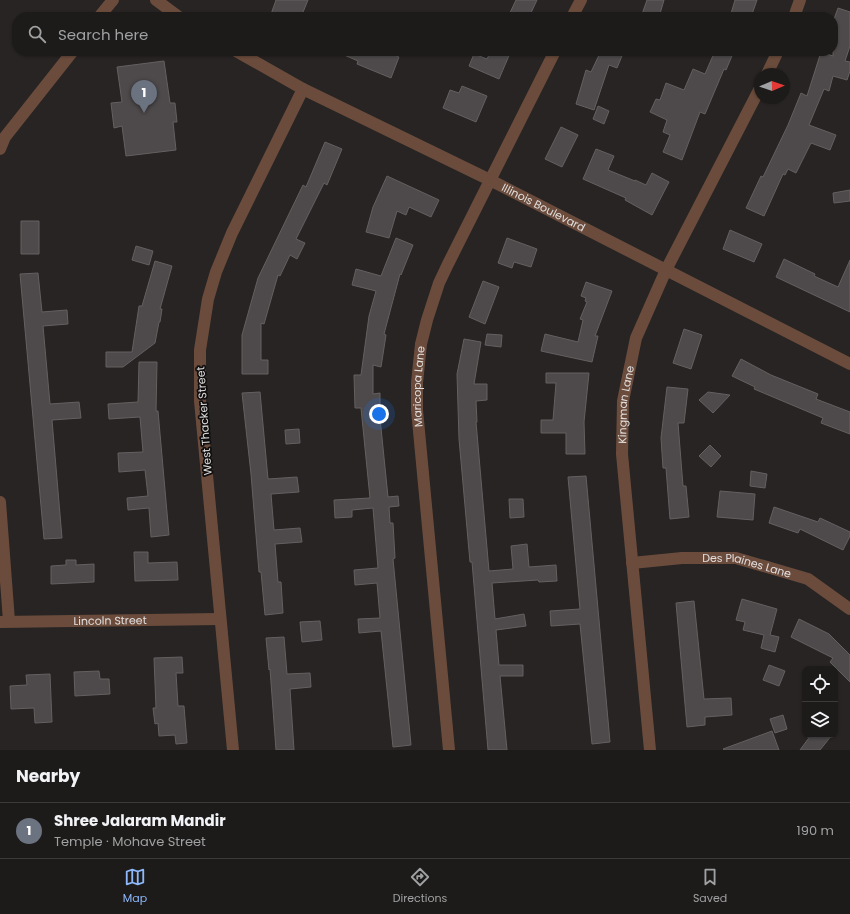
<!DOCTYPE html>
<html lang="en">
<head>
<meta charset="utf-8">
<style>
  :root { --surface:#1d1b1a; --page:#2a2827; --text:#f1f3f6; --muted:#a0a1a2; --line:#3b3939; --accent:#8db9fc }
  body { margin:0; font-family:Poppins,sans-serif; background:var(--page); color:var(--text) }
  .controls { position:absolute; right:12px; bottom:12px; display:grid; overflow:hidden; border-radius:8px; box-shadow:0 1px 3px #0004 }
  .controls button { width:36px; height:36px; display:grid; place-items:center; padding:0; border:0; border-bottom:1px solid var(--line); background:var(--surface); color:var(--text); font:20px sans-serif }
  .compass { position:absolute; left:754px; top:68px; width:36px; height:36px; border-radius:50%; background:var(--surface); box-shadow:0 1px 3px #0004; rotate:88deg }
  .you { position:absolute; left:379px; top:414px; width:14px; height:14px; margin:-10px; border:3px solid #fff; border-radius:50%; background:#1a73e8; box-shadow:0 0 0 6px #1a73e833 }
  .badge { display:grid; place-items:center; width:26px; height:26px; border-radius:50%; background:var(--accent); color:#fff; font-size:13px; font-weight:700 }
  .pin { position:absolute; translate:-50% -33px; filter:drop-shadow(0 1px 2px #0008) }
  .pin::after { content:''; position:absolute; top:21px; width:14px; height:12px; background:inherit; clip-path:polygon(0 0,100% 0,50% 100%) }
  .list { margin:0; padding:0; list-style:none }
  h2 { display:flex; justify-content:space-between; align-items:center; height:52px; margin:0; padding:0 16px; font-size:17px }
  h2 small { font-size:13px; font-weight:400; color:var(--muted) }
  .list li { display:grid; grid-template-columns:26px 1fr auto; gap:12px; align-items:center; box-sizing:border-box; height:56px; padding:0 16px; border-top:1px solid var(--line) }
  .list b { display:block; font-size:15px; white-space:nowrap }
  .list p { margin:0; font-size:13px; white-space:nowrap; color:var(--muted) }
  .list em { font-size:13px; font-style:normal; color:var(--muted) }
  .icon { flex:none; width:22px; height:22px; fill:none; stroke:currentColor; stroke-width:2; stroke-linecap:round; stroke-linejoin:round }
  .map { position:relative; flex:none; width:850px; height:750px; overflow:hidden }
  .search { position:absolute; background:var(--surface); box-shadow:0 1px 3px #0004; left:12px; right:12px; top:12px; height:44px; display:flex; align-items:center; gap:10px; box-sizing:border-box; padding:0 14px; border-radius:16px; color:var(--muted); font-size:15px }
  .sheet { height:108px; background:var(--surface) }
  nav { display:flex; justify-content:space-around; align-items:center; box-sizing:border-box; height:56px; border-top:1px solid var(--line); background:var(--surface); font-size:11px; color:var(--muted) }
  nav a { display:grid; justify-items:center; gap:2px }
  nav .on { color:var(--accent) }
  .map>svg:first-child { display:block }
</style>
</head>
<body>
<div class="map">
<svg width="850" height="750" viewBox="0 0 850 750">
  <rect width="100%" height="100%" fill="#272423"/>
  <!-- building -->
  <path fill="#4e4a4c" stroke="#646061" d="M 276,0 L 308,0 L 301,17 L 270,17 Z
    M 516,0 L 537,0 L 529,17 L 508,17 Z
    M 647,0 L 664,0 L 659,17 L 641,17 Z
    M 735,0 L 757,0 L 751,17 L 730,17 Z
    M 838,8 L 850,12 L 850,46 L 845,61 L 850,62 L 850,71 L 847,80 L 833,76 L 829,91 L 824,89 L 809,125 L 836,135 L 830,150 L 811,143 L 796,173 L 788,169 L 785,175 L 783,174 L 764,216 L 746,208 L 761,176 L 763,177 L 788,125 L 801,93 L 807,96 L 821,52 L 833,56 L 833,22 Z
    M 335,51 L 384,51 L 399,57 L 391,78 L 357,64 L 358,61 Z
    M 491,51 L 511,51 L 499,79 L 469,66 L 474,54 L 487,59 Z
    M 601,51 L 624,51 L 617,68 L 609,65 L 594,110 L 576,104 L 586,70 L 591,72 Z
    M 715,51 L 734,51 L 726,70 L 724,69 L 705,114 L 700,112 L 682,160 L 663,152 L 670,135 L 663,132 L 667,120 L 650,112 L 656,99 L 660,100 L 666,83 L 684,90 L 693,69 L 705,74 Z
    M 164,61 L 170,103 L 175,103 L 177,122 L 173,122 L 176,150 L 126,156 L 122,126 L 114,128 L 111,103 L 122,102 L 117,67 Z
    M 462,86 L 487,96 L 476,122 L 443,108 L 450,90 L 459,93 Z
    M 598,106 L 609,111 L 604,124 L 593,119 Z
    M 561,127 L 578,135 L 562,167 L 545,159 Z
    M 325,142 L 342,149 L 327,185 L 324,183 L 296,239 L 305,243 L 297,259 L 290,255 L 280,276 L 278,275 L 264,324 L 261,323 L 261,360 L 268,360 L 268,374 L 242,374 L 242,335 L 258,278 L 303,185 L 306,187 Z
    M 596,149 L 614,156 L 608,170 L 635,181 L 635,180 L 646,185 L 652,173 L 669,182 L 652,215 L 625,200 L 626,198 L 583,179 Z
    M 387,176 L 439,200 L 431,217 L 409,207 L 406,215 L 397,211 L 389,238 L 366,232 L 373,207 Z
    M 850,190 L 850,201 L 834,203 L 833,193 Z
    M 21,221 L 39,221 L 39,254 L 21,254 Z
    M 730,230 L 762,244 L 754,262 L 723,249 Z
    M 396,238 L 413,245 L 401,275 L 400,274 L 384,334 L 386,335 L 381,367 L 373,365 L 373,394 L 380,393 L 380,418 L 388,497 L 398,496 L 399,506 L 389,507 L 390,523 L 393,523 L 395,558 L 393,559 L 411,745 L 393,747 L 381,631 L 359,633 L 358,619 L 380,618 L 377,583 L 355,585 L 354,570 L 378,568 L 373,508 L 352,510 L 352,517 L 335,518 L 334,500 L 370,498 L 361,408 L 355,408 L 354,375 L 361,375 L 369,316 L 376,291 L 352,285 L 356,269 L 381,276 Z
    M 507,238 L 537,249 L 531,267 L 514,262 L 512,268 L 498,263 Z
    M 136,246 L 153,251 L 149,265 L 132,260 Z
    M 784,259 L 815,274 L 814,276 L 838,287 L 850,260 L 850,312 L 776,277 Z
    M 155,261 L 172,266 L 160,309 L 162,309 L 160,322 L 159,322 L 155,343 L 123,367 L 106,367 L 106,352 L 132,352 L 139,306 L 142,306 Z
    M 38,273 L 42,312 L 67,310 L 68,324 L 43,326 L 50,404 L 79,402 L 81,418 L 52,420 L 62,538 L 44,539 L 20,274 Z
    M 483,281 L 499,287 L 485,324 L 469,317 Z
    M 586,282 L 612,291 L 595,336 L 598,336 L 592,362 L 541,351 L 545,334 L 578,342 L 583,320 L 580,319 L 587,302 L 585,301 L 586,298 L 581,296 Z
    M 684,329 L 702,335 L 691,369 L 673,363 Z
    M 487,334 L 502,335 L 501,347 L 485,345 Z
    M 464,339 L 481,342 L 474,384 L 487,384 L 487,400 L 476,401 L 477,422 L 476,422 L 489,571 L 513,569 L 511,546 L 527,544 L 529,567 L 556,565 L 557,581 L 539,582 L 538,580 L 492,583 L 495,619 L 524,614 L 526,626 L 496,630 L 499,665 L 523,665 L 523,676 L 500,676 L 507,750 L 488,750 L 472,562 L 470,562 L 459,439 L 457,374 Z
    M 741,359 L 771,375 L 818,394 L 816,399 L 850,412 L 850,434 L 821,423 L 823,418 L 754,389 L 755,387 L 732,376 Z
    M 139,362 L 157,362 L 156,411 L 158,411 L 169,535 L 151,537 L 149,508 L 128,510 L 127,498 L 148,496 L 145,470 L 119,472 L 118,453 L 143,452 L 140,417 L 109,419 L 108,404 L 138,402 Z
    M 546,373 L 589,373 L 584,422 L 585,454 L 566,454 L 566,433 L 541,433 L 541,420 L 553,420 L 556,383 L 546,383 Z
    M 667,387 L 688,389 L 684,423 L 678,423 L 683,486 L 686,486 L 689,517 L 670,519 L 666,468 L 663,468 L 661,438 Z
    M 260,392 L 268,479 L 297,477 L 299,492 L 271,494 L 274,530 L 300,528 L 302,542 L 275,544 L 278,582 L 281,582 L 283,613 L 265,615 L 261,572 L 259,572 L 251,474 L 242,393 Z
    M 708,392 L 730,395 L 713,413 L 699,400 Z
    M 299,429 L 300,443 L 286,444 L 285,430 Z
    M 710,445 L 721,456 L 711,467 L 699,456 Z
    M 751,471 L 767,474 L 765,488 L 750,486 Z
    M 586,476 L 610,742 L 592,744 L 580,624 L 551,626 L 550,611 L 580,609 L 568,477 Z
    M 720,491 L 755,494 L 753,520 L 717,517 Z
    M 509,499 L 523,499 L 524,517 L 510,518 Z
    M 774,507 L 818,522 L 820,518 L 850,532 L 850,536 L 843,550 L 800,529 L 798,533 L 769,523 Z
    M 134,552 L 148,552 L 148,563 L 177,562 L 178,580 L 135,581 Z
    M 66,560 L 76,560 L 76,565 L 94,564 L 94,582 L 51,584 L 51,566 L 66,565 Z
    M 742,599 L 777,609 L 770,635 L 779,637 L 775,652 L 761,648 L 764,635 L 743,630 L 745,622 L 736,620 Z
    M 694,601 L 704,699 L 731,698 L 732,715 L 705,717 L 705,725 L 687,727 L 676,603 Z
    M 799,619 L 829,634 L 850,655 L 850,682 L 830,662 L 833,658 L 791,637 Z
    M 320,621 L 322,640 L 302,642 L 300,622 Z
    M 284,637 L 287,674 L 310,673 L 311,687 L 290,689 L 294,750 L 276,750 L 270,669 L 269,670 L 266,638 Z
    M 182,657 L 183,673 L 176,673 L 178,706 L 184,706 L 187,743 L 176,744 L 175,735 L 159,736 L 158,723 L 155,724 L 153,708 L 156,708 L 154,658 Z
    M 769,665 L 785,671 L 779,686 L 763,680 Z
    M 99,671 L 100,679 L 109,679 L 110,694 L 75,696 L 74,672 Z
    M 50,674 L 52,722 L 35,723 L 34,708 L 11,709 L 10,686 L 27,685 L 26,675 Z
    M 783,715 L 787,729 L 775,733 L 770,719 Z
    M 772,731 L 779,750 L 724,750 L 723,749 Z
    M 811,735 L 832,735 L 820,750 L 800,750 Z"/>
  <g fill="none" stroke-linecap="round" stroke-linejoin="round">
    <!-- minor -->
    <g stroke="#6b4c3c" stroke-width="12">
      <path d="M 156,0 L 179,17"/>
      <path d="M 99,17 L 113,0"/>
      <path d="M 572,17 L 581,0"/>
      <path d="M 794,17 L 800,0"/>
      <path id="s1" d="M 236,51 L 303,89 L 490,180 L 850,364"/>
      <path d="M 767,74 L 778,51"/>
      <path d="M 0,149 L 5,137 L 73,51"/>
      <path d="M 0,502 L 9,621"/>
      <path id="s2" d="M 632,563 L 682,558 L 736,558 L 808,579 L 850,609"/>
      <path id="s3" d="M 0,622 L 220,619"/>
      <path d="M 233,750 L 200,401 L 200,350 L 208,299 L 216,272 L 232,233 L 303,89"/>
      <path id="s4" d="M 449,750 L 417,410 L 417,383 L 421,344 L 427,320 L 439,283 L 448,264 L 555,51"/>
      <path id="s5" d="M 650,750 L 622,454 L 623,401 L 636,338 L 666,270 L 760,88"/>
    </g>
  </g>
  <g text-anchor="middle" stroke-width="3.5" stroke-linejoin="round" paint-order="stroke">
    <!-- street labels -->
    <g font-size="11" fill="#e1dede" stroke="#0f0d0d">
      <text dy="4" stroke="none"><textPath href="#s1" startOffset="345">Illinois Boulevard</textPath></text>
      <text dy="4" stroke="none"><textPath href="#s4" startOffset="365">Maricopa Lane</textPath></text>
      <text dy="4" stroke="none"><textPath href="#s5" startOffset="347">Kingman Lane</textPath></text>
      <text transform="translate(204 421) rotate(-94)" y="4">West Thacker Street</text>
      <text dy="4" stroke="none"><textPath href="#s2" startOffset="116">Des Plaines Lane</textPath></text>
      <text dy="4" stroke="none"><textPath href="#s3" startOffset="110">Lincoln Street</textPath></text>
    </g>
  </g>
</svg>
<div class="controls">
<button><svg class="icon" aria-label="locate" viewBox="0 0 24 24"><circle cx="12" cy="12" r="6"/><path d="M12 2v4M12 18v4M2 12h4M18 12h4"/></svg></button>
<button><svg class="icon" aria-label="layers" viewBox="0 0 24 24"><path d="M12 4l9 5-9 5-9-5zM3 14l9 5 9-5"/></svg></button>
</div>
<svg class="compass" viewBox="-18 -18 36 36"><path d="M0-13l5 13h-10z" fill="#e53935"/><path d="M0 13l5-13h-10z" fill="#a0a1a2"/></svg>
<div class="you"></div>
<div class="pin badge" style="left:144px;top:113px;background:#6b7280">1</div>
<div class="search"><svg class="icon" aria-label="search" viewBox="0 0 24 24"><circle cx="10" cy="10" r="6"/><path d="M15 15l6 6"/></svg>Search here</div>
</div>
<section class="sheet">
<h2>Nearby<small></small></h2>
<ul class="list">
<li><span class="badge" style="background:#6b7280">1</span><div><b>Shree Jalaram Mandir</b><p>Temple · Mohave Street</p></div><em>190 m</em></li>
</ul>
</section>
<nav>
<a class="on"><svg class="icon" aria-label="map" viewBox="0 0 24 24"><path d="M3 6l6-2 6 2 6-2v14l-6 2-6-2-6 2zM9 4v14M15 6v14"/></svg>Map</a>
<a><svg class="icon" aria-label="directions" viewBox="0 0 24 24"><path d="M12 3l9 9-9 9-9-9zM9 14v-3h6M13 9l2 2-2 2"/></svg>Directions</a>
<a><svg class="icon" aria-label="saved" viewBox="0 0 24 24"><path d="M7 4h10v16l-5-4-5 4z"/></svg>Saved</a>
</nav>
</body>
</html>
